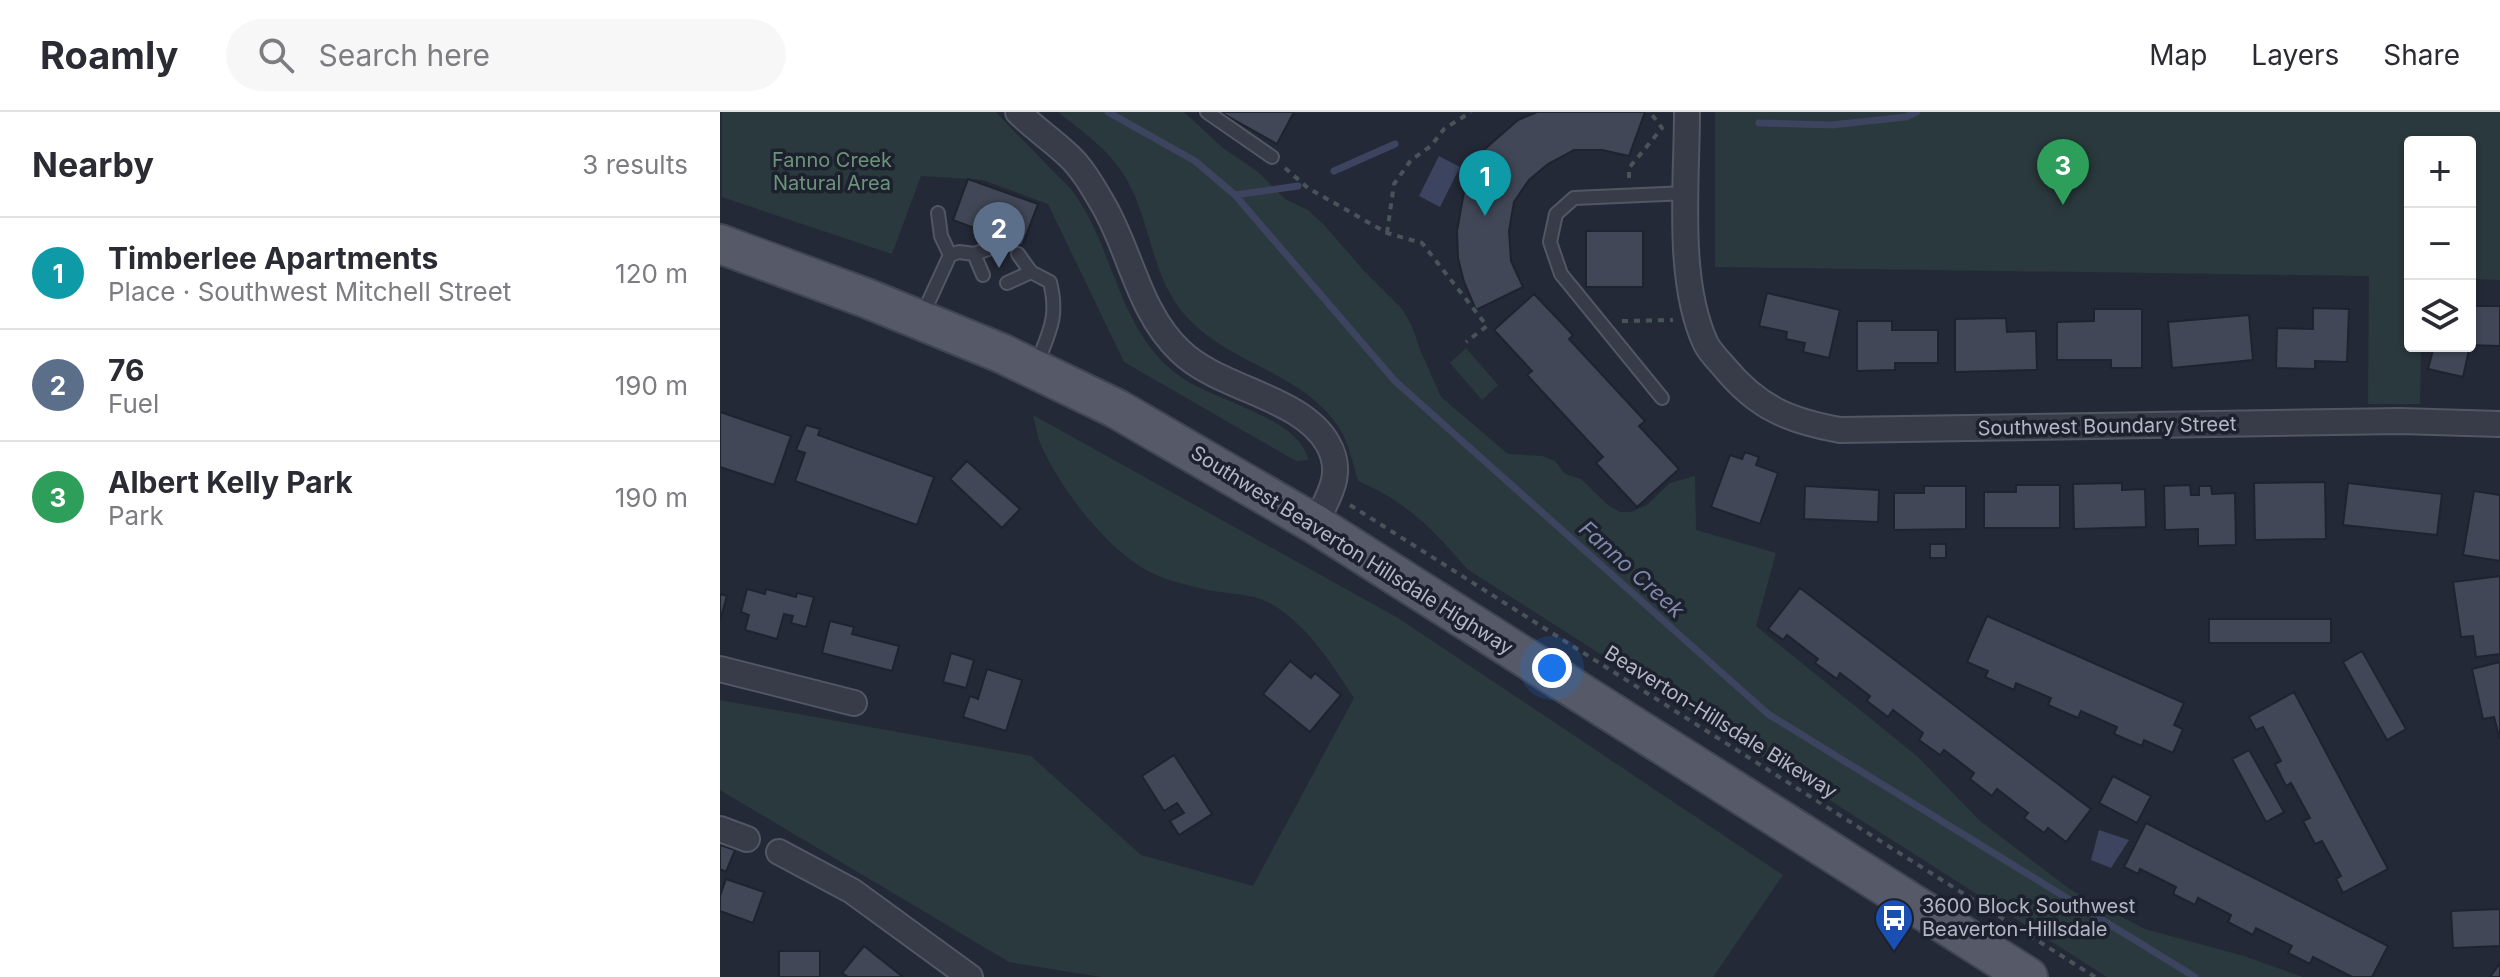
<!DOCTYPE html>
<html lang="en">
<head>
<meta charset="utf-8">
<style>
  :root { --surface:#fff; --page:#f7f7f7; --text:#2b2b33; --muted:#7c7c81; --line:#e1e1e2; --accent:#d93025 }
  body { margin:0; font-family:Inter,sans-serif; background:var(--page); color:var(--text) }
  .controls { position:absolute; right:24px; top:24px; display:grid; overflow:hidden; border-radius:8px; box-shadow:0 2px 6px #0004 }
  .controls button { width:72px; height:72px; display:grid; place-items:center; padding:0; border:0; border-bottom:2px solid var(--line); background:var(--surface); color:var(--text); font:40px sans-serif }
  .you { position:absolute; left:832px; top:556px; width:28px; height:28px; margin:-20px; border:6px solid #fff; border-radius:50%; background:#1a73e8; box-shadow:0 0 0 12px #1a73e833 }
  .badge { display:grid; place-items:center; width:52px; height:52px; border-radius:50%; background:var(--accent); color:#fff; font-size:26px; font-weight:700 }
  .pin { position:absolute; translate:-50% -66px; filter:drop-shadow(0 2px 4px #0008) }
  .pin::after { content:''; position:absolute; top:42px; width:28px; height:24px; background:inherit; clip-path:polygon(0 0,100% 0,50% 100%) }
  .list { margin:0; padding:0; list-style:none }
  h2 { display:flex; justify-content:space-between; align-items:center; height:104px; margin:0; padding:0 32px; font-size:34px }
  h2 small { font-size:26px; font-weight:400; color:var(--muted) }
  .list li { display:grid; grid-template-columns:52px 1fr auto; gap:24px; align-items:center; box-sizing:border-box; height:112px; padding:0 32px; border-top:2px solid var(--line) }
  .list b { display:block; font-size:30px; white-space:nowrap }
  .list p { margin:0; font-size:26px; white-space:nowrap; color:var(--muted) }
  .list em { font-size:26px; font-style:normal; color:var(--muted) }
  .icon { flex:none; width:44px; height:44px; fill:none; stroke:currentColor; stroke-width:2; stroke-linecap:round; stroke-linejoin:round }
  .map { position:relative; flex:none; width:1780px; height:865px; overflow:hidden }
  header { display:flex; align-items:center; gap:48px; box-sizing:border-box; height:112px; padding:0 40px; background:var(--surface); border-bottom:2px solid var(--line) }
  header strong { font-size:38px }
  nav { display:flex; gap:44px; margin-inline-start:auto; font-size:28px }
  .search { width:560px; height:72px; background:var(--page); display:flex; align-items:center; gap:20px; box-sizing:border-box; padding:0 28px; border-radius:44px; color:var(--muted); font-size:30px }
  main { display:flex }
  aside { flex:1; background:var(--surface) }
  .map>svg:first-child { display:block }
</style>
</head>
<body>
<header>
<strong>Roamly</strong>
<div class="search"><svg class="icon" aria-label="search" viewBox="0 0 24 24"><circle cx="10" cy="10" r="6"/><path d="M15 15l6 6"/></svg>Search here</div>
<nav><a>Map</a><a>Layers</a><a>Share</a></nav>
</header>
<main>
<aside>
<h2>Nearby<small>3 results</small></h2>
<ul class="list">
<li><span class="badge" style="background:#0f9aa8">1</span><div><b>Timberlee Apartments</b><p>Place · Southwest Mitchell Street</p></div><em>120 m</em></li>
<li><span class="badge" style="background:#5c6f8a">2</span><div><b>76</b><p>Fuel</p></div><em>190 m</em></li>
<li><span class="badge" style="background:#2e9e5b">3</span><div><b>Albert Kelly Park</b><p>Park</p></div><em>190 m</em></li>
</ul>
</aside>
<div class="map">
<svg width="1780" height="865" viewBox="0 0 1780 865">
  <rect width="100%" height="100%" fill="#242937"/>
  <!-- green -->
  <path fill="#2a393d" d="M 2,0 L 276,0 C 294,20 313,38 331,57 C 339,66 350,74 356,84 C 396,142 400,226 464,267 C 496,289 581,307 588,348 L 576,349 L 404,250 L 328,92 L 263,68 L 201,64 L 172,142 L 2,85 Z
    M 338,0 L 464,0 L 503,36 L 538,60 L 565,87 L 588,98 L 604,113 L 645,160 L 682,197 L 691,212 L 701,240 L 721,285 L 788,342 L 822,344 L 835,349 L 845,362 L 861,367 L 889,394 L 900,400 L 911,400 L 927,393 L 950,371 L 975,364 L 976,418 L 1056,441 L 1036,514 L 1198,645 L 1260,709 L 1351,778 L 1425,817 L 1524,844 L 1583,865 L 1387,865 L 747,457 C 714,418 686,389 638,369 C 633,352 629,332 620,317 C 583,259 508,253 464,202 C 431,164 431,110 407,68 C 390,38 364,21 338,0 Z
    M 995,0 L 1780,0 L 1780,168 L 1750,167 L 1750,30 L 1690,30 L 1690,234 L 1701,234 L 1700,292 L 1648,292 L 1649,164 L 995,155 Z
    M 746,236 L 778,273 L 762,288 L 730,251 Z
    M 313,303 L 678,506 L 1063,763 L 993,865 L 381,865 L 289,850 L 0,678 L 0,588 L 311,644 L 421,743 L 533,774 L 634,586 C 612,552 589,516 555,494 C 533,480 507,483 484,477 C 466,473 442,467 426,458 C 385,435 340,376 321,333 C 317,324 316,313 313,303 Z"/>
  <!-- water -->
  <path fill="#3c445f" d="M 719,44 L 740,55 L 720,95 L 699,84 Z
    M 1379,718 L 1409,728 L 1391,756 L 1371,748 Z"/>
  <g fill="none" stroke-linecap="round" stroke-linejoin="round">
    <!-- stream -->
    <path stroke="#3c445f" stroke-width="7" d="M 388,0 L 475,49 L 515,83 L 675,269 L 1048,602 L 1475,865
      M 1039,11 L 1112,13 L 1186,5 L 1197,0
      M 614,59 L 675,32
      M 515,83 L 578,74"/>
  </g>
  <!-- building -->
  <path fill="#414757" stroke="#1f232f" stroke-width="2" d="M 500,0 L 574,0 L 557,32 Z
    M 817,0 L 925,0 L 909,44 L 882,38 L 854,38 L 828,52 L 809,68 L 794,90 L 789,119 L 791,149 L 803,175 L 756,198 L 744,170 L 738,146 L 737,119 L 745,74 L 766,36 L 798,8 Z
    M 248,67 L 318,92 L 302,134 L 233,108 Z
    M 866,119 L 923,119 L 923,175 L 866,175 Z
    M 1047,181 L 1120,198 L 1109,246 L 1083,240 L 1085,231 L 1066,227 L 1067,220 L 1039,214 Z
    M 814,182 L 853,223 L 849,227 L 925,309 L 919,314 L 959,357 L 917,395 L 876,351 L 883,345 L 807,263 L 812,259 L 774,218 Z
    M 1750,194 L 1780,194 L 1780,234 L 1750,233 L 1743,265 L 1708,257 L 1714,234 L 1750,234 Z
    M 1593,196 L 1629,197 L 1627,250 L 1595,249 L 1595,257 L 1556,256 L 1557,216 L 1593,217 Z
    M 1374,197 L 1422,197 L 1422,256 L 1391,256 L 1391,248 L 1337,248 L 1337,210 L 1374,209 Z
    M 1529,203 L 1533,248 L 1452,256 L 1448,210 Z
    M 1286,206 L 1287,220 L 1316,219 L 1317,258 L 1235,260 L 1235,207 Z
    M 1137,209 L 1172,209 L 1172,218 L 1218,218 L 1218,251 L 1175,251 L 1175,258 L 1137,259 Z
    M 0,300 L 71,324 L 54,373 L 0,355 Z
    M 86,313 L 100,317 L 98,323 L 214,365 L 197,413 L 75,369 L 85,341 L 76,338 Z
    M 1025,340 L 1039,345 L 1036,353 L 1058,361 L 1040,412 L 991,395 L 1010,343 L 1022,347 Z
    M 247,349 L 300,397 L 282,416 L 230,367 Z
    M 1605,370 L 1606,427 L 1535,428 L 1534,371 Z
    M 1402,371 L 1402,378 L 1425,377 L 1426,415 L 1354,417 L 1353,372 Z
    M 1628,371 L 1722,382 L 1717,423 L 1623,413 Z
    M 1296,373 L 1340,373 L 1340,416 L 1264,416 L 1264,380 L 1296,380 Z
    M 1470,373 L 1471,383 L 1479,383 L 1479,374 L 1491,374 L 1492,382 L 1515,381 L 1516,433 L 1478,434 L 1478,417 L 1445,418 L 1444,374 Z
    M 1085,374 L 1159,378 L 1158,410 L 1084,407 Z
    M 1204,374 L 1246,374 L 1246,417 L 1174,418 L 1174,381 L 1204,381 Z
    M 1754,379 L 1780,383 L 1780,449 L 1743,443 Z
    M 1210,432 L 1226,432 L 1226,446 L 1210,446 Z
    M 1780,464 L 1780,542 L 1756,545 L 1753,524 L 1741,525 L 1733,470 Z
    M 1080,476 L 1371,697 L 1346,730 L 1328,716 L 1324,721 L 1304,706 L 1308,701 L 1277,677 L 1272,684 L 1250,667 L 1254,661 L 1224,638 L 1220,643 L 1199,628 L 1203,621 L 1173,598 L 1168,605 L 1147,589 L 1150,584 L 1120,561 L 1117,567 L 1095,551 L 1098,547 L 1067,523 L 1063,528 L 1048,517 Z
    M 27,477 L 45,482 L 46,477 L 76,485 L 77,481 L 94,485 L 86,515 L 71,511 L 73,504 L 64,502 L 57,527 L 25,518 L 29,503 L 21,500 Z
    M 0,482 L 7,484 L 0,508 Z
    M 1267,504 L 1464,591 L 1454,613 L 1463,617 L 1453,641 L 1424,628 L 1422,634 L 1394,622 L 1397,615 L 1361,599 L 1358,606 L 1328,593 L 1331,586 L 1296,571 L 1294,578 L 1265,565 L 1268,559 L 1247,550 Z
    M 1489,507 L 1611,507 L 1611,531 L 1489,531 Z
    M 110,509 L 134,515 L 132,522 L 179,534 L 172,559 L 102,541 Z
    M 1642,539 L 1686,617 L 1667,628 L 1623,550 Z
    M 231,541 L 254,548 L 246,576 L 223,570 Z
    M 570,549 L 591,566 L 595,561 L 621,583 L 590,620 L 543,582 Z
    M 1780,550 L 1780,628 L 1774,605 L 1763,607 L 1752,557 Z
    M 267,557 L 302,568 L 286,619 L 243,605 L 250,584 L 258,587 Z
    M 1574,580 L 1668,757 L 1623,781 L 1616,767 L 1621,764 L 1602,729 L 1595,732 L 1583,709 L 1590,706 L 1571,671 L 1566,674 L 1555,652 L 1561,649 L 1543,615 L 1536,618 L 1529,605 Z
    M 1529,638 L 1564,700 L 1546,710 L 1512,647 Z
    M 454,643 L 492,702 L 459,723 L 450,709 L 464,701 L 457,691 L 444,699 L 422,664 Z
    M 1393,664 L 1431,684 L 1417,711 L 1379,691 Z
    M 1426,711 L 1668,834 L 1652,865 L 1632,865 L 1593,845 L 1590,852 L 1568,841 L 1572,834 L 1536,816 L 1533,823 L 1508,810 L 1511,803 L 1478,786 L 1475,793 L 1453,782 L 1456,775 L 1420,757 L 1418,762 L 1404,755 Z
    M 0,733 L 15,738 L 6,760 L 0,757 Z
    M 6,767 L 44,780 L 33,811 L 0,799 L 0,784 Z
    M 1780,797 L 1780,834 L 1733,836 L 1731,799 Z
    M 144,834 L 183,865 L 128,865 L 122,861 Z
    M 59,839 L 100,839 L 100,865 L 59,865 Z
    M 1780,851 L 1780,865 L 1770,865 Z"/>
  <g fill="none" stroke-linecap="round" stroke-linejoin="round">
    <!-- service casing -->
    <g stroke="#535663" stroke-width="16">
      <path id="service" d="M 487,0 L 552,45
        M 218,101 L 221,124 L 230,143
        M 254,142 L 263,163
        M 298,142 L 311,160 L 330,170 C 339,206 329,220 316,254
        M 287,171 L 311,160
        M 202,204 L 230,143 L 239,140 L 254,142 L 274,135
        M 942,286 L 841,162 L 830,130 L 836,102 L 854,86 L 967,81"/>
    </g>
    <!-- minor casing -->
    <g stroke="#535663" stroke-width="28">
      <path id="minor" d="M 298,0 C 314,16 332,28 349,44 C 363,57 374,77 384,94 C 411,141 419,200 460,239 C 500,278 581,284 608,332 C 625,362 608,385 595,412
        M 967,0 C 967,69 956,169 986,232 C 990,240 998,248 1005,256 C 1038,296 1070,309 1120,318 L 1680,309 L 1780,312
        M 0,557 L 134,591
        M 0,717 L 27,727
        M 59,740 L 132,779 L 250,865"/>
    </g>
    <!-- primary casing -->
    <g stroke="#414551" stroke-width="42">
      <path id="primary" d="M 0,132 L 146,186 L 281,241 L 397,297 L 595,412 L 1308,865"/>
    </g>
    <!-- path -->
    <path stroke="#48545a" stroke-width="4" stroke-dasharray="6 6" stroke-linecap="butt" d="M 565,56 L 588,76 L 667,121 L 702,131 L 767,214 L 746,230
      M 909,66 L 909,56 L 942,16 L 930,0
      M 667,121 L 674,72 L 691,48 L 711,34 L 724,17 L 751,0
      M 902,209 L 953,208
      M 630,393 L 1375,865"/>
    <!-- service -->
    <use href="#service" stroke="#383c48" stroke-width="12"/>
    <!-- minor -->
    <use href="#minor" stroke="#383c48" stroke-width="24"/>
    <!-- primary -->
    <use href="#primary" stroke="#565a68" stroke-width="38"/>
  </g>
  <!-- icons -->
  <defs>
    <g id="bus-pin" transform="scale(2)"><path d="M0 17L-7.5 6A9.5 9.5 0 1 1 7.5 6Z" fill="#1a4fb4" stroke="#1d212d"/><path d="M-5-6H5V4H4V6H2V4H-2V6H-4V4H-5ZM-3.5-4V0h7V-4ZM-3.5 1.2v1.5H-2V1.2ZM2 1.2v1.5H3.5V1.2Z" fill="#fff"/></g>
  </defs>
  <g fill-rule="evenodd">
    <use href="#bus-pin" x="1174" y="806"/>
  </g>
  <g text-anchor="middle" stroke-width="7" stroke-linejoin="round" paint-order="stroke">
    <!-- park labels -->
    <g font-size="20" fill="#6d927c" stroke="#1d212d">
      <text x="112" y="55">Fanno Creek<tspan x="112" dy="23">Natural Area</tspan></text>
    </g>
    <!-- street labels -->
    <g font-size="20" fill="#b3b6c4" stroke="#1d212d">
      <text transform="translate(1387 314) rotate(-1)" y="7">Southwest Boundary Street</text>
      <text transform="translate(632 438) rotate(32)" y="7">Southwest Beaverton Hillsdale Highway</text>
      <text transform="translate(1001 610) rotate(32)" y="7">Beaverton-Hillsdale Bikeway</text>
    </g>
    <!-- poi labels -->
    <g font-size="20" fill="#b3b6c4" stroke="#1d212d" text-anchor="start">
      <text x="1202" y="801">3600 Block Southwest<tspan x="1202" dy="23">Beaverton-Hillsdale</tspan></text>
    </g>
    <!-- water labels -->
    <g font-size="22" font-style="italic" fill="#7e89a9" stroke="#1d212d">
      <text transform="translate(912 457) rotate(42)" y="8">Fanno Creek</text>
    </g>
  </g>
</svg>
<div class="controls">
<button>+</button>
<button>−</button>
<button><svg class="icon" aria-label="layers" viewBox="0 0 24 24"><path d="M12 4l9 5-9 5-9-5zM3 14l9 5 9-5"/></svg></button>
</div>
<div class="you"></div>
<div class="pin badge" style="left:765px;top:104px;background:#0f9aa8">1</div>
<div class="pin badge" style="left:279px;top:156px;background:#5c6f8a">2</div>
<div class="pin badge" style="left:1343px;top:93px;background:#2e9e5b">3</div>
</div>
</main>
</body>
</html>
